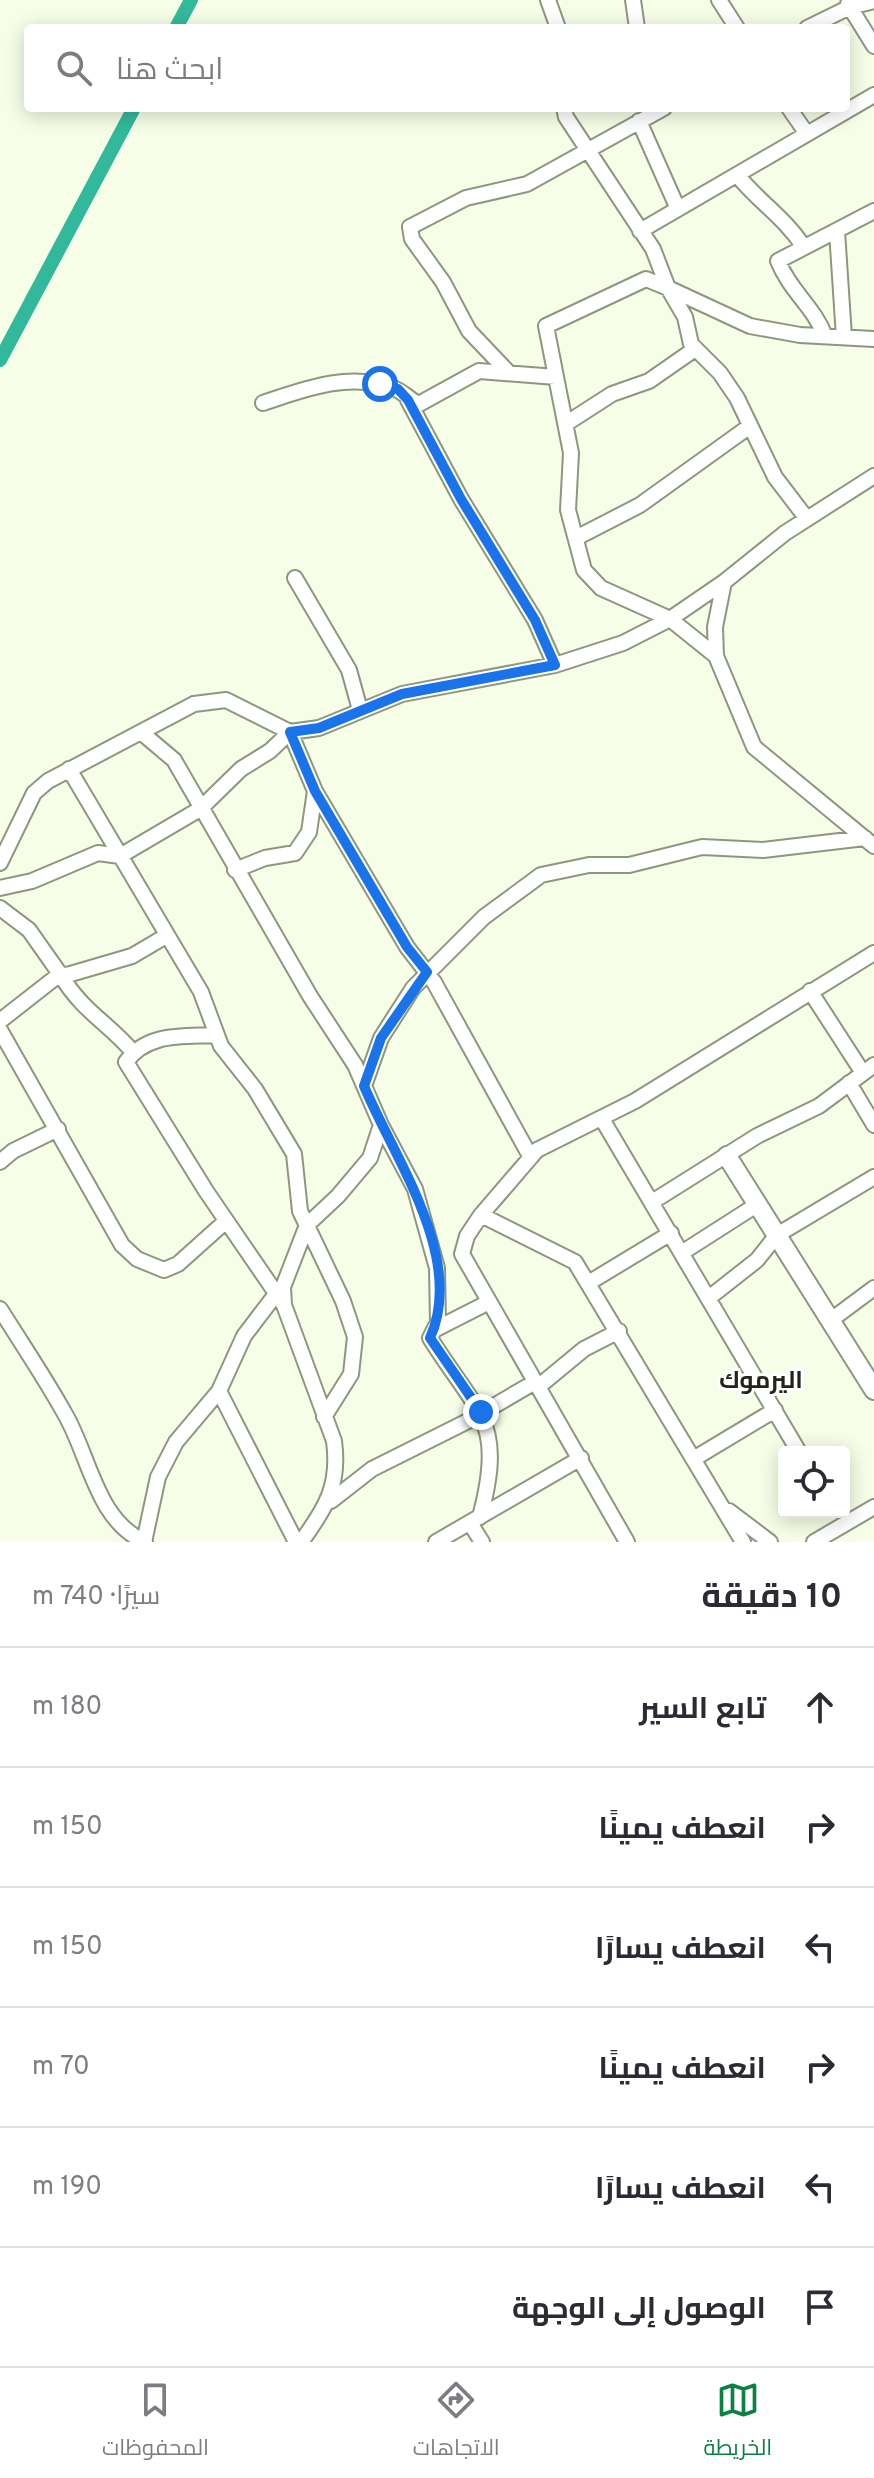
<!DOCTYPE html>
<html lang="ar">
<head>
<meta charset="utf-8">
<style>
  :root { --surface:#fff; --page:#f7f7f7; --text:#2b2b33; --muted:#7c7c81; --line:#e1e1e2; --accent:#0b8043 }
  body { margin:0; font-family:Overpass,Cairo,sans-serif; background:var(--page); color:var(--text); direction:rtl }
  .controls { position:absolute; right:24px; bottom:24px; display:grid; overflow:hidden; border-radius:8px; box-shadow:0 4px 20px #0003 }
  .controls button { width:72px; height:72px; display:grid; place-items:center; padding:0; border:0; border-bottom:2px solid var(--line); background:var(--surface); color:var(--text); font:40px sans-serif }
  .stop { position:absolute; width:24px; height:24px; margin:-18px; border:6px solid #1a73e8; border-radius:50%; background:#fff }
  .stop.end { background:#1a73e8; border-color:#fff; box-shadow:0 2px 8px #0008 }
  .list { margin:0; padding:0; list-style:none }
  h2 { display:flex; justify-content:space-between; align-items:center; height:104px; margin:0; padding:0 32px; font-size:34px }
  h2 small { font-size:26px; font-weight:400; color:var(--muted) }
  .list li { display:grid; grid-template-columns:52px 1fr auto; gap:24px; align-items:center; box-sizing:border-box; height:120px; padding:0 32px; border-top:2px solid var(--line) }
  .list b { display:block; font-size:30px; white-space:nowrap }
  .list em { font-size:26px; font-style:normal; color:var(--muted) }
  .icon { flex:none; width:44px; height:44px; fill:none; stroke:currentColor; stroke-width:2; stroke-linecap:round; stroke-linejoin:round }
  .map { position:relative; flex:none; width:874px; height:1542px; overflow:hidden; direction:ltr }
  .search { position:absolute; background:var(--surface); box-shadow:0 4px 20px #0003; left:24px; right:24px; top:24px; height:88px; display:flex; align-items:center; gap:20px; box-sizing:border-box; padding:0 28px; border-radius:8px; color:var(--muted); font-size:30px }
  .sheet { height:824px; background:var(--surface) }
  nav { display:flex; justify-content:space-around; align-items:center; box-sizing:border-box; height:112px; border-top:2px solid var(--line); background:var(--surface); font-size:22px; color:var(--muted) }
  nav a { display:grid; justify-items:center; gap:4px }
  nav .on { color:var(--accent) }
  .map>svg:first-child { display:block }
</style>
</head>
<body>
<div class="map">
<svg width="874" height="1542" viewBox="0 0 874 1542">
  <rect width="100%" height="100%" fill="#f6fee8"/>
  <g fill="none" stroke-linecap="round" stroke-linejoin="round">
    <!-- canal -->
    <path stroke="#32b99c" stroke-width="14" d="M 176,28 L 191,0
      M 0,360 L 134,108"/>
    <!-- minor casing -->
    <g stroke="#8e977e" stroke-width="18">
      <path id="minor" d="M 548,0 L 558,28
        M 633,0 L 637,28
        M 719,0 L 737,28
        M 848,4 L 874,46
        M 807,28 L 850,7 L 874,1
        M 564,108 L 566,117 L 653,249 L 668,288 L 750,326 L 800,335 L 874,339
        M 789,108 L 807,134
        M 639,121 L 678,209
        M 737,175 C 758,201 785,218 803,246
        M 640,231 L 874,95
        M 837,231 L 844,337
        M 825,336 C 814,307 790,291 778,261 L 874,211
        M 508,372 L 469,331 L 443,282 L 412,239 L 410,227 L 466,198 L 527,184 L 664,108
        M 408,400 L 461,499 L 535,620 L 555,665
        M 263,403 C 305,389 348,372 393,388 C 403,391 409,400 419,404 L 479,371 L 556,377
        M 567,423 L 612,394 L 649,381 L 695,349
        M 576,538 L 640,505 L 750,426
        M 295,578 L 349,670 L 360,710
        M 724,582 L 715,627 L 716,656 L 754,747 L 874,846
        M 716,656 L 670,619 L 601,588 L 584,570 L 568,510 L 571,453 L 546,326 L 646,279 L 668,288 L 685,317 L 691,344 L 720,373 L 737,398 L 775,477 L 807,519
        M 290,732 L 315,791 L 407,947 L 434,982 L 530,1156
        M 142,733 L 174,760 L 310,996 L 355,1065 L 381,1125 L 415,1189 L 437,1268 L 438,1322 L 430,1338 C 478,1415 506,1420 480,1517
        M 69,769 L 201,992 L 221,1046 L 255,1089 L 294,1154 L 300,1211 L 343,1301 L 355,1337 L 351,1374 L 324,1417
        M 0,863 L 34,793 L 48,781 L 194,704 L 226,700 L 290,732 L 319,728 L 402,694 L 555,665 L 623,643 L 670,619 L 724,582 L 785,533 L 874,476
        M 235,870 L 265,858 L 295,853 L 309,832 L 315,791
        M 0,888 L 32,881 L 98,853 L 120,856 L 200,809 L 241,769 L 270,751 L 290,732
        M 0,908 L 29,930 L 60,974 L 67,975 L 132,956 L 166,936
        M 810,991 L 863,1073
        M 0,1021 L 60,974 C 83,1012 106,1021 133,1052
        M 0,1030 L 122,1245 L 137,1259 L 164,1270 L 178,1264 L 226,1221
        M 217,1035 C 183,1037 147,1032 126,1062 L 206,1191 L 284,1305
        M 849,1083 L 874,1125
        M 364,1086 L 381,1038 L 413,988 L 484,917 L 541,875 L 589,865 L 629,865 L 702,847 L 763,850 L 865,838
        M 602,1119 L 799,1452
        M 0,1162 L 13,1151 L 58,1129
        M 652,1202 L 757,1136 L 819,1106 L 874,1065
        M 481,1215 L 575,1262 L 743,1542
        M 683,1252 L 758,1204
        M 590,1282 L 671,1233
        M 710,1297 L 757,1260 L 777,1235 L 874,1177
        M 0,1309 C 22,1344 45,1378 65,1414 C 90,1457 96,1520 145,1542
        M 831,1320 L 874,1288
        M 434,1330 L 489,1302
        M 538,1387 L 584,1349 L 619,1331
        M 219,1391 L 296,1542
        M 695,1458 L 775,1410
        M 331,1501 L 372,1469 L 468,1421 L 535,1382
        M 729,1511 L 770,1542
        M 470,1523 L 482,1542
        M 144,1542 L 158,1477 L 176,1442 L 219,1391 L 244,1336 L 279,1290
        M 301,1542 C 326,1508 340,1485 334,1441 L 284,1305 L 283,1287 L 307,1225 L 338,1196 L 370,1158 L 381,1125
        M 436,1542 L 581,1458
        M 627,1542 L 462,1254 L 467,1236 L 481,1215 L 537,1150 L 635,1101 L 874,953
        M 814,1542 L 874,1507"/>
    </g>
    <!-- tertiary casing -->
    <g stroke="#8e977e" stroke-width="22">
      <path id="tertiary" d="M 727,1156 L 874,1390"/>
    </g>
    <!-- minor -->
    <use href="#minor" stroke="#fff" stroke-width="14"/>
    <!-- tertiary -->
    <use href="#tertiary" stroke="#fff" stroke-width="18"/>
  </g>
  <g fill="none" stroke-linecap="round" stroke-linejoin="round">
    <!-- route -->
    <path stroke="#1a73e8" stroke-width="10" d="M 380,384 L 398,389 L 408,400 L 461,499 L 535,620 L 555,665 L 402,694 L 319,728 L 290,732 L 315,791 L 407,947 L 427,972 L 381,1038 L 364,1086 C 394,1158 466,1258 430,1338 L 481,1412"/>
  </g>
  <g text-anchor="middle" stroke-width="6" stroke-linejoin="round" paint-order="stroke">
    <!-- neighbourhood labels -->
    <g font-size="24" font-weight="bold" fill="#20241a" stroke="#fff">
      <text x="761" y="1388">اليرموك</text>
    </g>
  </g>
</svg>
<div class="controls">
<button><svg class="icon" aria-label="locate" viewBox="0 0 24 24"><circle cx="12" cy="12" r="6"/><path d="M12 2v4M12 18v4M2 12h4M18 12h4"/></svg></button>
</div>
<div class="stop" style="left:380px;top:384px"></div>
<div class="stop end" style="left:481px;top:1412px"></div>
<div class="search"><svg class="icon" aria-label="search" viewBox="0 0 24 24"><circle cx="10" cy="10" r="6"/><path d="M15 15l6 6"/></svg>ابحث هنا</div>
</div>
<section class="sheet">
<h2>10 دقيقة<small>سيرًا · 740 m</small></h2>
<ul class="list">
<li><svg class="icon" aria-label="ahead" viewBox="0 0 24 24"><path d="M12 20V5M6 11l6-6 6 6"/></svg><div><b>تابع السير</b></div><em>180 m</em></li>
<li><svg class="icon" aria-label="right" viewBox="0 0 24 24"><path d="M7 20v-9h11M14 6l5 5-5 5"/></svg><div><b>انعطف يمينًا</b></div><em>150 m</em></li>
<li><svg class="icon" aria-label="left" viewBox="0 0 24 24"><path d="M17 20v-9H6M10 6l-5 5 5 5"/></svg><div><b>انعطف يسارًا</b></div><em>150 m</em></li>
<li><svg class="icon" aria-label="right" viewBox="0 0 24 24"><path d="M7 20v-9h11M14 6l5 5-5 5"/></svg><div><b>انعطف يمينًا</b></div><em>70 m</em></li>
<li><svg class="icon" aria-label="left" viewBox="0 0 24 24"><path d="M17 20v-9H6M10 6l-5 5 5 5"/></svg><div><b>انعطف يسارًا</b></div><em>190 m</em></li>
<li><svg class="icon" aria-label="arrive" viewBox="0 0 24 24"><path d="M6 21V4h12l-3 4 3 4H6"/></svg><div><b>الوصول إلى الوجهة</b></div></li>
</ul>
</section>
<nav>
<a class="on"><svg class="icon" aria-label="map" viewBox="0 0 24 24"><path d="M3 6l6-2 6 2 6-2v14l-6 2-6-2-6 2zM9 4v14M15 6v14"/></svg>الخريطة</a>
<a><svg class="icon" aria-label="directions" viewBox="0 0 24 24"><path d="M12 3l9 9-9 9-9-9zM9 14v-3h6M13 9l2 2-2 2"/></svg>الاتجاهات</a>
<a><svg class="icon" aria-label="saved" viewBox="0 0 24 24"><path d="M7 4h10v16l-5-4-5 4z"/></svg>المحفوظات</a>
</nav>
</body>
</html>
